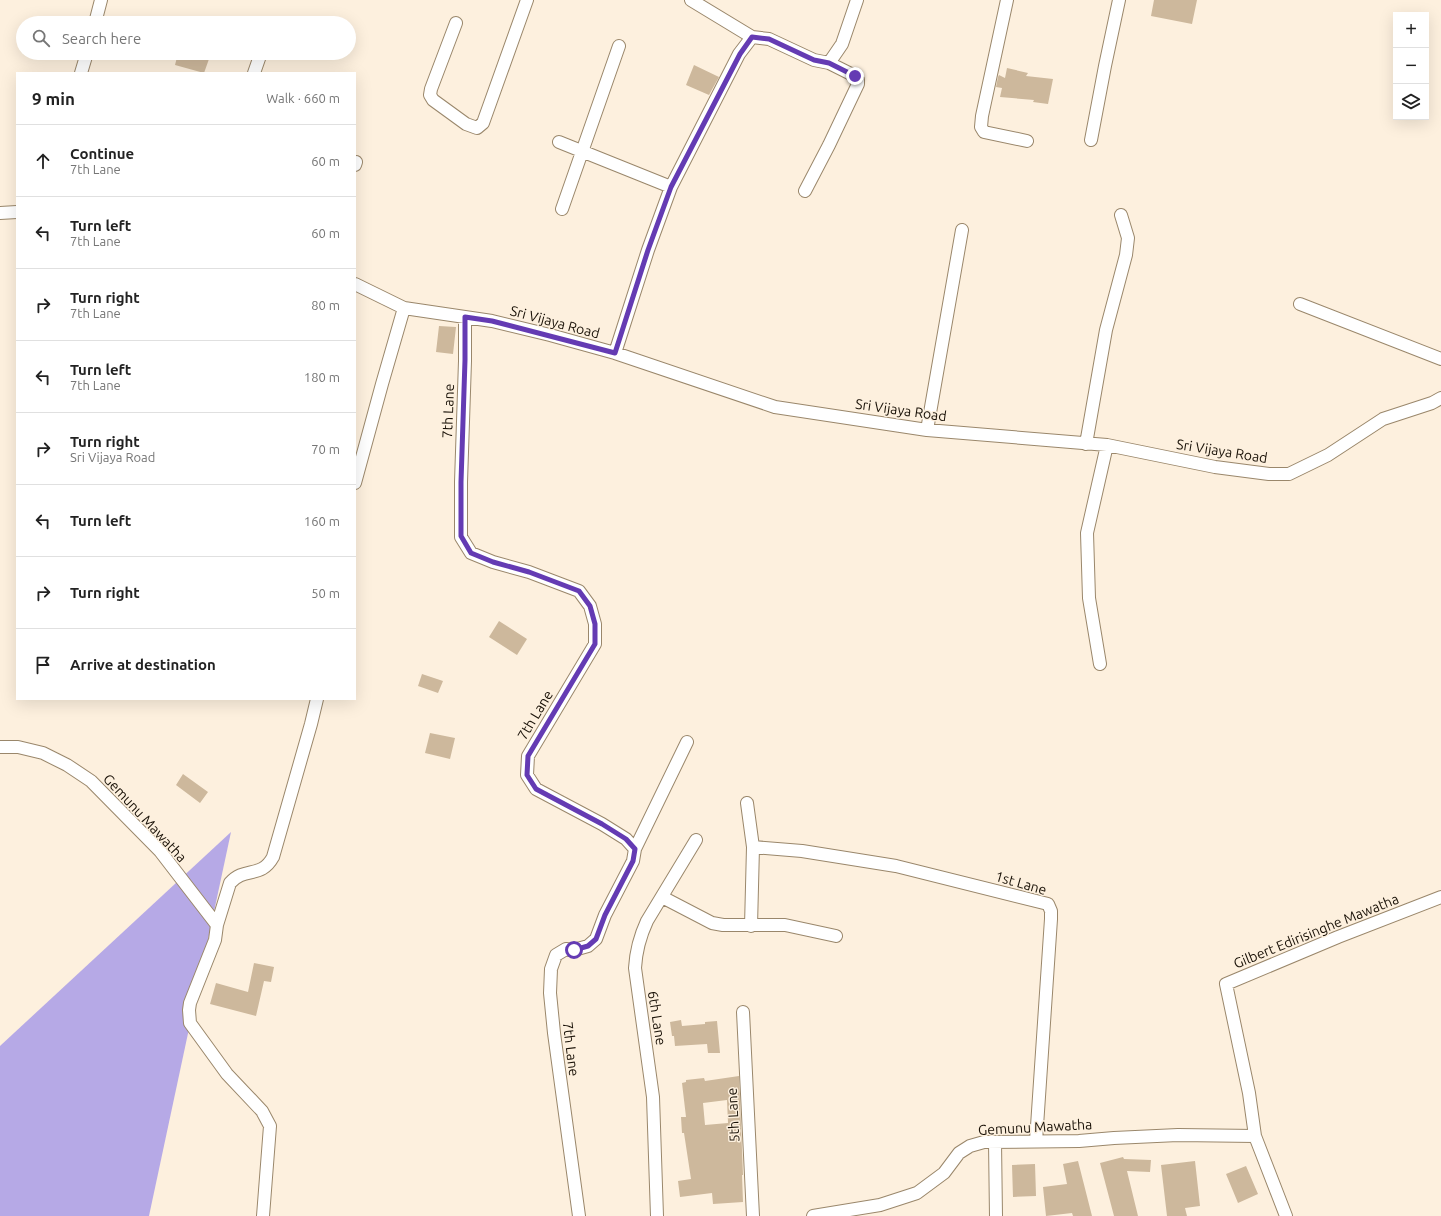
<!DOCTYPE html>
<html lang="en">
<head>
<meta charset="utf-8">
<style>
  :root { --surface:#fff; --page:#f6f6f6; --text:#222; --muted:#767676; --line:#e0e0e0 }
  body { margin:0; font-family:Ubuntu,sans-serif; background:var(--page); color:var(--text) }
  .controls { position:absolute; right:12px; top:12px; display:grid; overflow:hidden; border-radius:0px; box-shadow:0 4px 16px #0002 }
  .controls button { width:36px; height:36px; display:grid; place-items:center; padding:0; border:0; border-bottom:1px solid var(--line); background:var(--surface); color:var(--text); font:20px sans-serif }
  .stop { position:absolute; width:12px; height:12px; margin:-9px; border:3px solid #643bb3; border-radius:50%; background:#fff }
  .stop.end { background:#643bb3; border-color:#fff; box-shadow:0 1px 4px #0008 }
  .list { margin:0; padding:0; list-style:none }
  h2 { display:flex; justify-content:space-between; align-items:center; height:52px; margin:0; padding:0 16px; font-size:17px }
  h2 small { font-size:13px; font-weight:400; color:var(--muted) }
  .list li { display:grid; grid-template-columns:26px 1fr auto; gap:12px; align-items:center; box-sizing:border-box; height:72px; padding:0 16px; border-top:1px solid var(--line) }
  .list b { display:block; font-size:15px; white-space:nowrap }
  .list p { margin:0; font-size:13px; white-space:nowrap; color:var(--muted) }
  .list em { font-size:13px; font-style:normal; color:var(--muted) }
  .icon { flex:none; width:22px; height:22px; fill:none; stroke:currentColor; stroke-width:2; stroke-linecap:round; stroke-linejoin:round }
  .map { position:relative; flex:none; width:1441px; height:1216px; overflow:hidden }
  .search { position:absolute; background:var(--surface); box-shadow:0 4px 16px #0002; left:16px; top:16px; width:340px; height:44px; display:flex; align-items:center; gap:10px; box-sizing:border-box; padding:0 14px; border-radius:22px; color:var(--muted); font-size:15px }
  .panel { position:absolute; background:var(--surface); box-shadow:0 4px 16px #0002; left:16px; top:72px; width:340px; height:628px; border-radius:0px }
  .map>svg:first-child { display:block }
</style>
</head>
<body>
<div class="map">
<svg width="1441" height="1216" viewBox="0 0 1441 1216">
  <rect width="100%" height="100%" fill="#fdf0de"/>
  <!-- forest -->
  <path fill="#b6a9e6" d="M 231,832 L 149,1216 L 0,1216 L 0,1046 Z"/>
  <!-- building -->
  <path fill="#cdb89c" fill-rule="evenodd" d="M 1154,0 L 1197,0 L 1192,24 L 1151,16 Z
    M 178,53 L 191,53 L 209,59 L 204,73 L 175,65 Z
    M 694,65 L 719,77 L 709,95 L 686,85 Z
    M 1007,68 L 1028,73 L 1026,76 L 1053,79 L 1048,104 L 1033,102 L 1034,100 L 1000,97 L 1002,88 L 996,87 L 998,77 L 999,75 L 1005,78 Z
    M 439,326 L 456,327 L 453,354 L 436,352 Z
    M 499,621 L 527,639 L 517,655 L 489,637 Z
    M 422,674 L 443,681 L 438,693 L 418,686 Z
    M 430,733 L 455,738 L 450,759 L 425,753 Z
    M 183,774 L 208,792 L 200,803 L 176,785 Z
    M 254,963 L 274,967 L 271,982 L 264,981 L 256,1016 L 210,1004 L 216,983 L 248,992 Z
    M 681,1020 L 682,1026 L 705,1024 L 705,1022 L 717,1021 L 720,1053 L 708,1053 L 707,1044 L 675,1046 L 674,1036 L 672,1036 L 670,1022 Z
    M 739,1076 L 743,1175 L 742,1175 L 743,1202 L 713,1204 L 712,1193 L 680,1197 L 678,1181 L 691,1179 L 684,1133 L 682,1133 L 681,1117 L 686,1117 L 682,1083 L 686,1082 L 686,1080 L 704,1078 L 705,1081 ZM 727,1100 L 728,1123 L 705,1125 L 703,1103 Z
    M 1123,1157 L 1124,1159 L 1151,1160 L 1150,1172 L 1127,1171 L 1138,1216 L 1114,1216 L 1100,1163 Z
    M 1078,1161 L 1092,1216 L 1073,1216 L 1072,1213 L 1046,1216 L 1043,1187 L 1067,1184 L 1063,1164 Z
    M 1195,1161 L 1200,1206 L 1185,1208 L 1187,1216 L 1167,1216 L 1161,1165 Z
    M 1035,1164 L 1036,1196 L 1013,1197 L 1012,1165 Z
    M 1246,1166 L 1258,1194 L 1238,1203 L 1226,1174 Z"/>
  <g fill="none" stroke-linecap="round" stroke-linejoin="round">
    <!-- street casing -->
    <g stroke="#9a876b" stroke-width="14">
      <path id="street" d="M 691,0 L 752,37 L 769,39 L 814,60 L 829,63 L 855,76 L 858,80 L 858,84 L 829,145 L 805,191
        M 1007,0 L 982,116 L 981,127 L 984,132 L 1027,141
        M 95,23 L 101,0
        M 456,23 L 431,89 L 430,95 L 433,100 L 466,124 L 477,128 L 483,123 L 527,0
        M 829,63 L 842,44 L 857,0
        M 81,73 L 87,53
        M 254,73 L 261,53
        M 1091,140 L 1105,66 L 1119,0
        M 559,142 L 671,187
        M 355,165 L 356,162
        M 562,209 L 619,46
        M 0,213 L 17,212
        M 355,284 L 404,308 L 492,321 L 550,335 L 615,353 L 775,407 L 927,430 L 1107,445 L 1215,467 L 1269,474 L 1289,474 L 1328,455 L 1383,419 L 1432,403 L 1441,398
        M 1300,304 L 1441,359
        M 465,317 L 465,361 L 461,482 L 461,537 L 471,553 L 493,562 L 529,572 L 579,591 L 590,606 L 595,624 L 595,644 L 528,756 L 527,775 L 536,789 L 602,824 L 626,839 L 635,849 L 633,861 L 605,915 L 596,939 L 588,946 L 574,950 L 566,949 L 556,955 L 551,969 L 550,993 L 554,1033 L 579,1216
        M 615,353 L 648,250 L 671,187 L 739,54 L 752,37
        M 927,430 L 962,230
        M 1086,444 L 1106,330 L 1126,255 L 1128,238 L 1121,215
        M 355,483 L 382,384 L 404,308
        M 1100,664 L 1089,598 L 1087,533 L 1107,445
        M 0,747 L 18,747 L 43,753 L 67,765 L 91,781 L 160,851 L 217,925 L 215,940 L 190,1003 L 189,1010 L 190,1023 L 227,1074 L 262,1111 L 270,1126 L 263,1216
        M 747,803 L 753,847 L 751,926
        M 753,847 L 802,851 L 896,866 L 1048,904 L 1051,911 L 1051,919 L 1036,1141
        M 635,849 L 687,742
        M 662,897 L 712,923 L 723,925 L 785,925 L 836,936
        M 217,925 L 230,883 C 245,866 261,879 273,857 L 311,724 L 317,699
        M 743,1012 L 753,1216
        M 995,1142 L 996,1216
        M 657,1216 L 653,1097 L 635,968 C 636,951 640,936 647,921 L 696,840
        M 813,1216 L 880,1205 L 917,1193 L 944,1173 L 959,1153 L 970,1146 L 984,1142 L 1079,1141 L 1114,1138 L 1178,1135 L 1255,1136
        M 1286,1216 L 1255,1136 L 1249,1093 L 1226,984 L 1338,937 L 1441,897"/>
    </g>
    <!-- street -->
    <use href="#street" stroke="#fff" stroke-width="12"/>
  </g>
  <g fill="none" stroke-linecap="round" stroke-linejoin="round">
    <!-- route -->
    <path stroke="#643bb3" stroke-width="5" d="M 574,950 L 588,946 L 596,939 L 605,915 L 633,861 L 635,849 L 626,839 L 602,824 L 536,789 L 527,775 L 528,756 L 595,644 L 595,624 L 590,606 L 579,591 L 529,572 L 493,562 L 471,553 L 461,536 L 461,482 L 465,360 L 465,317 L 492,321 L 615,353 L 648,250 L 671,187 L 740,54 L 752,37 L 769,39 L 814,60 L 829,63 L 855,76"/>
  </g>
  <g text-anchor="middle" stroke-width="3" stroke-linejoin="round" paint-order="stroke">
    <!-- street labels -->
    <g font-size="14" fill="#181006" stroke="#fdf0de">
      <text transform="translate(555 322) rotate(15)" y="5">Sri Vijaya Road</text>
      <text transform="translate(901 410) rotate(8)" y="5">Sri Vijaya Road</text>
      <text transform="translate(448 411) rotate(-88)" y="5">7th Lane</text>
      <text transform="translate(1222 451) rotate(9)" y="5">Sri Vijaya Road</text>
      <text transform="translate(535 715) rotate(-59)" y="5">7th Lane</text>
      <text transform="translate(145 818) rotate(47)" y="5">Gemunu Mawatha</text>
      <text transform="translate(1021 883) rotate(16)" y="5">1st Lane</text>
      <text transform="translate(1316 931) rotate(-22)" y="5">Gilbert Edirisinghe Mawatha</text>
      <text transform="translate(657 1018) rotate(81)" y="5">6th Lane</text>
      <text transform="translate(571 1049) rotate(83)" y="5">7th Lane</text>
      <text transform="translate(733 1115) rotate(-93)" y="5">5th Lane</text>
      <text transform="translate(1035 1127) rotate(-3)" y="5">Gemunu Mawatha</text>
    </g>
  </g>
</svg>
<div class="controls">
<button>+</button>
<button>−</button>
<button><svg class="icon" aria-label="layers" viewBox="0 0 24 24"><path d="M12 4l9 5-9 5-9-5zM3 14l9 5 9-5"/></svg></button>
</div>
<div class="stop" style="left:574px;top:950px"></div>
<div class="stop end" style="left:855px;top:76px"></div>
<div class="search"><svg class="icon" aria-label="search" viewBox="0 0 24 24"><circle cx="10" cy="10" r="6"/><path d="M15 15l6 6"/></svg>Search here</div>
<section class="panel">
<h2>9 min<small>Walk · 660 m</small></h2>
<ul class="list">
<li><svg class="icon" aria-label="ahead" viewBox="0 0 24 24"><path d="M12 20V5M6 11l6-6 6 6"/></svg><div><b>Continue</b><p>7th Lane</p></div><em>60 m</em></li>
<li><svg class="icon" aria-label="left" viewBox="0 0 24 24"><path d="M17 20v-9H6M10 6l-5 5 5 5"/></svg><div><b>Turn left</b><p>7th Lane</p></div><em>60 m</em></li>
<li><svg class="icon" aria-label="right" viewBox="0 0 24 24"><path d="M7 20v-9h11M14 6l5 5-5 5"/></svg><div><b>Turn right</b><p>7th Lane</p></div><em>80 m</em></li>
<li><svg class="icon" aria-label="left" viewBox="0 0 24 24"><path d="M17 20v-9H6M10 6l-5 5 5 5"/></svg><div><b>Turn left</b><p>7th Lane</p></div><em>180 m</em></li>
<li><svg class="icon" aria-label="right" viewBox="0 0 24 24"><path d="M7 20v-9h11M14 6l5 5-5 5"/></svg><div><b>Turn right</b><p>Sri Vijaya Road</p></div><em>70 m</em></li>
<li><svg class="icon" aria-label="left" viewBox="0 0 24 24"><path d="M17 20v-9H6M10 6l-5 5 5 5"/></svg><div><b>Turn left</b></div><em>160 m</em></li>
<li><svg class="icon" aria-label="right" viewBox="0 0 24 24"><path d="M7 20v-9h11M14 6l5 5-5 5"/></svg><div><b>Turn right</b></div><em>50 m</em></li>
<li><svg class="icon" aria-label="arrive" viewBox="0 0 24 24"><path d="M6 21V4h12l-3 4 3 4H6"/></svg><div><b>Arrive at destination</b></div></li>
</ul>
</section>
</div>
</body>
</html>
